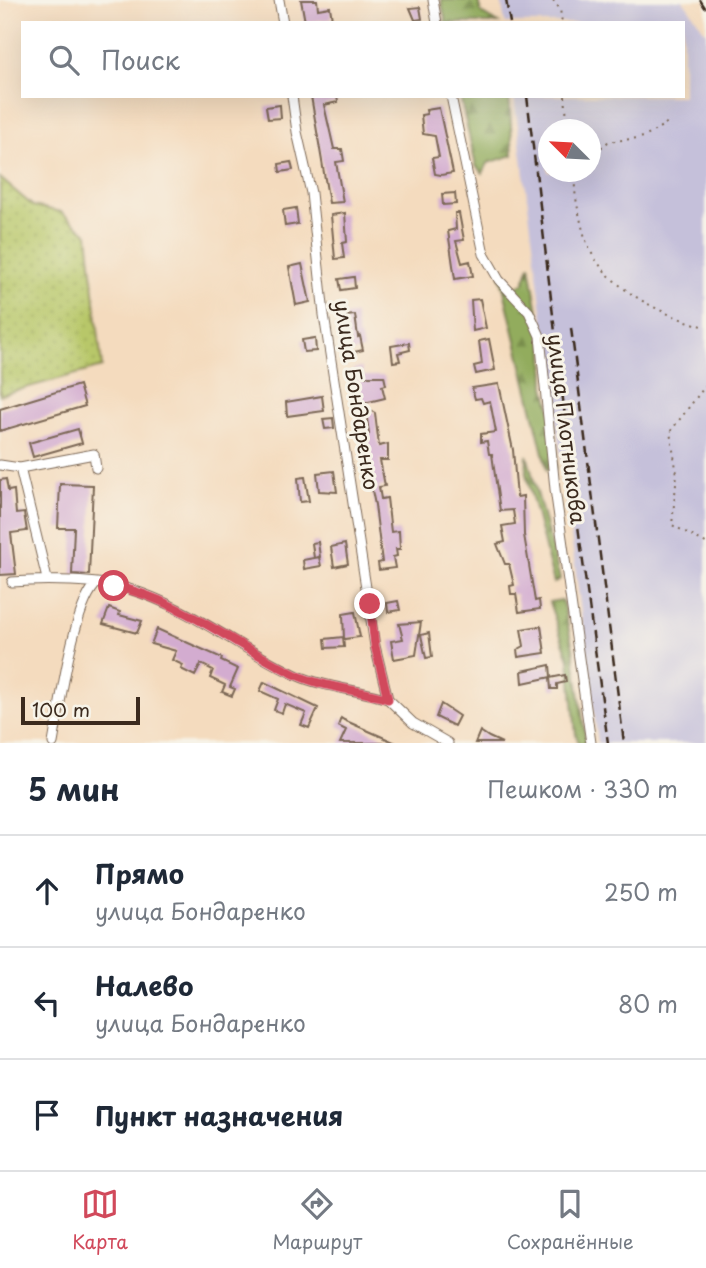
<!DOCTYPE html>
<html lang="ru">
<head>
<meta charset="utf-8">
<style>
  :root { --surface:#fff; --page:#f6f6f7; --text:#1f2937; --muted:#747a83; --line:#e0e1e3; --accent:#d1495b }
  body { margin:0; font-family:"Playpen Sans",sans-serif; background:var(--page); color:var(--text) }
  .compass { position:absolute; left:538px; top:119px; width:63px; height:63px; border-radius:50%; background:var(--surface); box-shadow:0 7px 28px #0002; rotate:294deg }
  .scale { position:absolute; left:21px; bottom:18px; width:119px; box-sizing:border-box; padding-left:7px; border:4px solid #3b2a1e; border-top:0; font-size:19px; line-height:24px; white-space:nowrap; color:#3b2a1e; -webkit-text-stroke:5px #f7f3e8; paint-order:stroke }
  .stop { position:absolute; width:21px; height:21px; margin:-16px; border:5px solid #d1495b; border-radius:50%; background:#fff }
  .stop.end { background:#d1495b; border-color:#fff; box-shadow:0 2px 7px #0008 }
  .list { margin:0; padding:0; list-style:none }
  h2 { display:flex; justify-content:space-between; align-items:center; height:91px; margin:0; padding:0 28px; font-size:30px }
  h2 small { font-size:23px; font-weight:400; color:var(--muted) }
  .list li { display:grid; grid-template-columns:46px 1fr auto; gap:21px; align-items:center; box-sizing:border-box; height:112px; padding:0 28px; border-top:2px solid var(--line) }
  .list b { display:block; font-size:26px; white-space:nowrap }
  .list p { margin:0; font-size:23px; white-space:nowrap; color:var(--muted) }
  .list em { font-size:23px; font-style:normal; color:var(--muted) }
  .icon { flex:none; width:38px; height:38px; fill:none; stroke:currentColor; stroke-width:2; stroke-linecap:round; stroke-linejoin:round }
  .map { position:relative; flex:none; width:706px; height:743px; overflow:hidden }
  .search { position:absolute; background:var(--surface); box-shadow:0 7px 28px #0002; left:21px; right:21px; top:21px; height:77px; display:flex; align-items:center; gap:18px; box-sizing:border-box; padding:0 24px; border-radius:0px; color:var(--muted); font-size:26px }
  .sheet { height:427px; background:var(--surface) }
  nav { display:flex; justify-content:space-around; align-items:center; box-sizing:border-box; height:98px; border-top:2px solid var(--line); background:var(--surface); font-size:19px; color:var(--muted) }
  nav a { display:grid; justify-items:center; gap:4px }
  nav .on { color:var(--accent) }
  .map>svg:first-child { display:block }
</style>
</head>
<body>
<div class="map">
<svg width="706" height="743" viewBox="0 0 706 743">
  <defs>
    <pattern id="grass-dots" width="8" height="8" patternUnits="userSpaceOnUse" patternTransform="scale(1.75)"><rect width="8" height="8" fill="#b8c769"/><path d="M2 2h.1M6 6h.1" fill="none" stroke="#9fab5b" stroke-width="1.8" stroke-linecap="round"/></pattern>
    <pattern id="forest-firs" width="22" height="20" patternUnits="userSpaceOnUse" patternTransform="scale(1.75)"><rect width="22" height="20" fill="#92ac5d"/><path d="M5 1l3.5 6h-7zM16 11l3.5 6h-7z" fill="#788c4c"/></pattern>
  </defs>
  <rect width="100%" height="100%" fill="#f7f3e8"/>
  <filter id="ink" filterUnits="userSpaceOnUse"><feTurbulence type="fractalNoise" baseFrequency=".0143" numOctaves="2"/><feDisplacementMap in="SourceGraphic" scale="14" xChannelSelector="R" yChannelSelector="G"/><feConvolveMatrix kernelMatrix="1 2 1 2 8 2 1 2 1" color-interpolation-filters="sRGB"/></filter>
  <filter id="wash" filterUnits="userSpaceOnUse"><feTurbulence type="fractalNoise" baseFrequency=".00686" numOctaves="4" result="noise"/><feDisplacementMap in="SourceGraphic" scale="28" xChannelSelector="R" yChannelSelector="G"/><feGaussianBlur stdDeviation="1.57" result="paint"/><feColorMatrix in="noise" values="0 0 0 0 0 0 0 0 0 0 0 0 0 0 0 0 0 1.4 0 .05"/><feComposite in="paint" operator="in"/></filter>
  <g filter="url(#wash)">
    <rect width="100%" height="100%" fill="#f4dbbe"/>
    <!-- railway -->
    <path fill="#c5c0da" fill-rule="evenodd" d="M 501,0 L 683,0 L 706,33 L 706,743 L 598,743 L 514,96 L 683,96 L 683,23 L 505,23 ZM 548,130 L 590,130 L 590,172 L 548,172 Z"/>
    <!-- grass -->
    <path fill="url(#grass-dots)" stroke="#7a7844" stroke-width="2" d="M 0,178 L 33,206 L 61,212 L 88,234 L 102,367 L 0,395 Z"/>
    <!-- forest -->
    <path fill="url(#forest-firs)" stroke="#666b3e" stroke-width="2" d="M 441,0 L 478,0 L 481,13 L 498,23 L 446,23 Z
      M 460,96 L 509,96 L 513,155 L 488,163 L 483,173 L 476,166 Z
      M 530,265 L 544,348 L 545,387 L 555,427 L 556,468 L 547,470 L 500,274 L 506,274 L 513,288 L 524,283 Z
      M 527,455 L 560,579 L 554,583 L 526,474 Z
      M 562,600 L 573,648 L 586,743 L 579,743 L 576,735 L 569,659 L 549,602 Z"/>
    <g id="blocks">
      <!-- building -->
      <path fill="#d3acd0" d="M 301,0 L 317,0 L 318,9 L 330,7 L 332,19 L 305,22 Z
        M 420,7 L 422,19 L 415,20 L 410,8 Z
        M 311,96 L 337,96 L 338,102 L 324,105 L 334,149 L 342,149 L 344,161 L 336,162 L 343,202 L 329,203 Z
        M 280,105 L 281,118 L 268,119 L 266,107 Z
        M 439,108 L 453,173 L 441,175 L 435,174 L 432,158 L 439,157 L 435,136 L 423,134 L 421,115 L 427,114 L 426,110 Z
        M 291,162 L 293,170 L 280,172 L 279,164 Z
        M 455,193 L 456,204 L 443,205 L 442,194 Z
        M 296,208 L 298,224 L 285,226 L 283,210 Z
        M 345,213 L 347,242 L 342,243 L 344,258 L 335,259 L 331,215 Z
        M 455,213 L 459,213 L 464,240 L 456,241 L 462,263 L 470,261 L 473,276 L 455,279 L 448,231 L 456,229 Z
        M 302,264 L 310,302 L 296,305 L 289,267 Z
        M 354,277 L 355,288 L 341,290 L 339,279 Z
        M 480,299 L 486,328 L 473,331 L 471,300 Z
        M 355,315 L 358,337 L 360,336 L 363,350 L 350,353 L 345,316 Z
        M 315,338 L 316,351 L 304,352 L 302,340 Z
        M 489,339 L 495,370 L 476,374 L 474,366 L 482,364 L 479,341 Z
        M 409,343 L 410,350 L 398,353 L 400,361 L 393,362 L 391,346 Z
        M 362,368 L 363,376 L 384,376 L 386,385 L 382,386 L 385,398 L 360,404 L 353,369 Z
        M 499,384 L 513,450 L 517,497 L 523,496 L 524,535 L 535,601 L 539,600 L 540,609 L 519,612 L 516,594 L 511,594 L 510,586 L 514,585 L 509,564 L 505,564 L 497,544 L 505,542 L 502,526 L 515,524 L 513,510 L 500,511 L 492,454 L 489,454 L 487,441 L 481,442 L 481,434 L 496,432 L 490,401 L 483,403 L 481,398 L 475,399 L 472,388 Z
        M 79,385 L 85,406 L 0,431 L 0,409 Z
        M 322,396 L 324,411 L 287,416 L 286,402 Z
        M 370,410 L 375,413 L 379,446 L 388,444 L 388,460 L 380,460 L 385,486 L 379,487 L 381,499 L 387,498 L 391,532 L 399,531 L 400,549 L 396,549 L 397,556 L 393,557 L 395,568 L 379,570 L 378,563 L 382,562 L 375,505 L 361,436 L 369,434 L 366,411 Z
        M 333,418 L 334,428 L 325,429 L 323,419 Z
        M 78,429 L 82,443 L 33,457 L 29,443 Z
        M 334,471 L 337,492 L 319,491 L 317,473 Z
        M 305,477 L 309,501 L 300,502 L 298,478 Z
        M 6,479 L 8,491 L 14,490 L 16,514 L 24,513 L 27,531 L 11,533 L 16,574 L 0,575 L 0,480 Z
        M 60,484 L 93,485 L 89,575 L 72,574 L 74,528 L 58,528 Z
        M 318,542 L 320,557 L 314,558 L 312,543 Z
        M 345,544 L 348,564 L 334,567 L 331,547 Z
        M 319,557 L 321,566 L 304,569 L 303,560 Z
        M 398,601 L 400,610 L 388,612 L 387,603 Z
        M 109,608 L 120,612 L 119,615 L 142,621 L 137,633 L 103,624 Z
        M 355,612 L 360,637 L 344,639 L 343,614 Z
        M 421,622 L 416,655 L 394,659 L 391,641 L 403,639 L 399,624 Z
        M 541,626 L 545,653 L 518,657 L 517,650 L 524,646 L 521,629 Z
        M 157,629 L 222,658 L 221,661 L 238,669 L 230,687 L 235,689 L 232,696 L 222,692 L 225,685 L 210,678 L 213,670 L 201,664 L 195,676 L 181,669 L 183,665 L 172,660 L 176,651 L 151,644 Z
        M 429,633 L 432,657 L 426,658 L 421,635 Z
        M 343,637 L 344,647 L 326,648 L 325,639 Z
        M 550,665 L 551,677 L 523,683 L 522,671 Z
        M 565,675 L 566,682 L 557,684 L 557,689 L 551,689 L 550,678 Z
        M 264,682 L 318,708 L 309,728 L 301,725 L 306,713 L 285,704 L 282,713 L 274,710 L 278,699 L 260,691 Z
        M 441,704 L 459,716 L 454,726 L 436,717 Z
        M 341,718 L 344,720 L 396,743 L 340,743 L 346,730 L 338,726 Z
        M 480,731 L 489,737 L 502,743 L 475,743 Z"/>
    </g>
  </g>
  <g filter="url(#ink)">
    <use href="#blocks" fill-opacity="0" stroke="#7c6856" stroke-width="2"/>
    <g fill="none" stroke-linecap="round" stroke-linejoin="round">
      <!-- minor casing -->
      <g stroke="#7c6856" stroke-width="11">
        <path id="minor" d="M 279,0 L 283,23
          M 433,0 L 437,23
          M 292,96 L 297,132 L 311,193 L 324,315 L 375,646 L 388,699 L 413,723 L 448,743
          M 451,96 L 484,254 L 499,280 L 529,312 L 540,336 L 555,489 L 591,743
          M 0,465 L 20,468
          M 47,579 L 20,468 L 94,454 L 96,468
          M 12,582 C 44,579 99,580 129,589 C 189,607 240,649 296,675 C 325,688 357,689 388,699
          M 53,743 C 60,706 72,611 95,585"/>
      </g>
      <!-- path -->
      <path stroke="#7c6856" stroke-width="2" stroke-dasharray="2 5" stroke-linecap="butt" d="M 553,0 L 560,9 L 562,23
        M 565,96 L 568,130
        M 590,156 L 608,142 L 645,137 L 668,122
        M 578,172 C 572,181 576,198 578,209 C 582,226 585,245 596,260 C 619,294 668,317 706,327
        M 706,385 L 670,432 L 677,474 L 672,525 L 706,543"/>
      <!-- minor -->
      <use href="#minor" stroke="#fff" stroke-width="9"/>
      <!-- rail -->
      <path stroke="#3b2a1e" stroke-width="2.5" stroke-dasharray="10 5" stroke-linecap="butt" d="M 506,0 L 510,23
        M 700,0 L 706,9
        M 527,96 L 578,526 L 608,743
        M 571,328 L 624,743"/>
    </g>
  </g>
  <g fill="none" stroke-linecap="round" stroke-linejoin="round" filter="url(#ink)">
    <!-- route -->
    <path stroke="#d1495b" stroke-width="9" d="M 114,586 C 179,599 236,646 294,674 C 324,688 357,689 388,699 L 375,646 L 370,604"/>
  </g>
  <g text-anchor="middle" stroke-width="6" stroke-linejoin="round" paint-order="stroke">
    <!-- street labels -->
    <g font-size="21" fill="#3b2a1e" stroke="#f7f3e8">
      <text transform="translate(356 395) rotate(81)" y="7">улица Бондаренко</text>
      <text transform="translate(566 429) rotate(83)" y="7">улица Плотникова</text>
    </g>
  </g>
</svg>
<svg class="compass" viewBox="-18 -18 36 36"><path d="M0-13l5 13h-10z" fill="#e53935"/><path d="M0 13l5-13h-10z" fill="#747a83"/></svg>
<div class="scale">100 m</div>
<div class="stop" style="left:114px;top:586px"></div>
<div class="stop end" style="left:370px;top:604px"></div>
<div class="search"><svg class="icon" aria-label="search" viewBox="0 0 24 24"><circle cx="10" cy="10" r="6"/><path d="M15 15l6 6"/></svg>Поиск</div>
</div>
<section class="sheet">
<h2>5 мин<small>Пешком · 330 m</small></h2>
<ul class="list">
<li><svg class="icon" aria-label="ahead" viewBox="0 0 24 24"><path d="M12 20V5M6 11l6-6 6 6"/></svg><div><b>Прямо</b><p>улица Бондаренко</p></div><em>250 m</em></li>
<li><svg class="icon" aria-label="left" viewBox="0 0 24 24"><path d="M17 20v-9H6M10 6l-5 5 5 5"/></svg><div><b>Налево</b><p>улица Бондаренко</p></div><em>80 m</em></li>
<li><svg class="icon" aria-label="arrive" viewBox="0 0 24 24"><path d="M6 21V4h12l-3 4 3 4H6"/></svg><div><b>Пункт назначения</b></div></li>
</ul>
</section>
<nav>
<a class="on"><svg class="icon" aria-label="map" viewBox="0 0 24 24"><path d="M3 6l6-2 6 2 6-2v14l-6 2-6-2-6 2zM9 4v14M15 6v14"/></svg>Карта</a>
<a><svg class="icon" aria-label="directions" viewBox="0 0 24 24"><path d="M12 3l9 9-9 9-9-9zM9 14v-3h6M13 9l2 2-2 2"/></svg>Маршрут</a>
<a><svg class="icon" aria-label="saved" viewBox="0 0 24 24"><path d="M7 4h10v16l-5-4-5 4z"/></svg>Сохранённые</a>
</nav>
</body>
</html>
